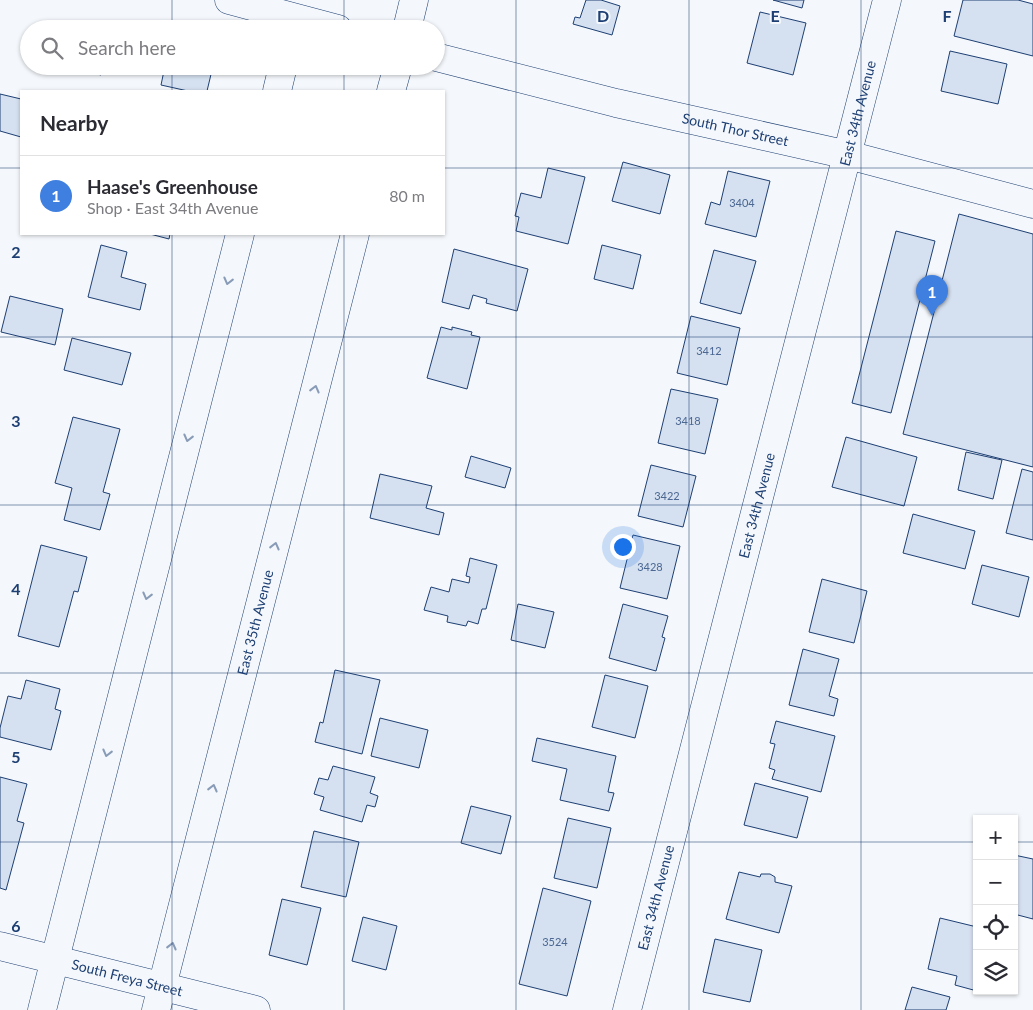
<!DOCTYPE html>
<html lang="en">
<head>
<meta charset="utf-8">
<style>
  :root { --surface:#fff; --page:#f7f7f7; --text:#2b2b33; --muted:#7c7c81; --line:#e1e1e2; --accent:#c62828 }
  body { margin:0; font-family:Lato,sans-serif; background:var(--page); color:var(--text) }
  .controls { position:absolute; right:15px; bottom:15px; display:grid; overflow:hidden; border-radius:0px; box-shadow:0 1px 4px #0004 }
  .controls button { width:45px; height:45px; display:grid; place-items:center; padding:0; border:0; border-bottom:1px solid var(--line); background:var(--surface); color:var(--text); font:25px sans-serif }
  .you { position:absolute; left:622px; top:546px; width:18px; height:18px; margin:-12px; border:4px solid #fff; border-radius:50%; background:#1a73e8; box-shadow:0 0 0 8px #1a73e833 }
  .badge { display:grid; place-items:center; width:32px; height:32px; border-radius:50%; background:var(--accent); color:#fff; font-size:16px; font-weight:700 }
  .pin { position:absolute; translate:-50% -41px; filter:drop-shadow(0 1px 2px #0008) }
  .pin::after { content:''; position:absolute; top:26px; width:18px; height:15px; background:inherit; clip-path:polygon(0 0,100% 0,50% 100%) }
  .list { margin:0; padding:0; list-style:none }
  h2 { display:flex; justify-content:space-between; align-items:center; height:65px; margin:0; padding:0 20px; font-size:21px }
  h2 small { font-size:16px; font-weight:400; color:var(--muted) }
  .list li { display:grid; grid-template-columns:32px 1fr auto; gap:15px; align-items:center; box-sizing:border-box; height:80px; padding:0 20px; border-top:1px solid var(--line) }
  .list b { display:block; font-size:19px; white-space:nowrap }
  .list p { margin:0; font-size:16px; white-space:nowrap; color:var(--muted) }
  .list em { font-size:16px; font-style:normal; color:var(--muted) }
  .icon { flex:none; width:28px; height:28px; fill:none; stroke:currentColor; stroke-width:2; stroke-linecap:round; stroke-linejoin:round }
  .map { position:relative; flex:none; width:1033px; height:1010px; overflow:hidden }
  .search { position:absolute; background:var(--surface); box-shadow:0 1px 4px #0004; left:20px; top:20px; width:425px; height:55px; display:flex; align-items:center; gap:12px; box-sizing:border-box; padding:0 18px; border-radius:28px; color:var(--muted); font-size:19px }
  .panel { position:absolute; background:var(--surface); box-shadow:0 1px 4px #0004; left:20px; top:90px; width:425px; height:145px; border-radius:0px }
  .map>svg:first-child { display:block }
</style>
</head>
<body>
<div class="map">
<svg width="1033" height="1010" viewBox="0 0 1033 1010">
  <rect width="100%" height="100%" fill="#f4f7fb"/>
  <!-- building -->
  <path fill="#d5e0f0" stroke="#1d3f73" d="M 586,0 L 601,0 L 620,6 L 612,35 L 573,24 L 575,17 L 580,18 Z
    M 773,0 L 804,0 L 802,8 Z
    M 963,0 L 1018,0 L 1033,4 L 1033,56 L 954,36 Z
    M 760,12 L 806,23 L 793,75 L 747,63 Z
    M 950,51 L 1007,64 L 998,104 L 941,91 Z
    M 67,66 L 103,66 L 101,75 Z
    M 165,66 L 213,66 L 207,91 L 188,91 L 161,85 Z
    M 0,94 L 21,99 L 21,137 L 0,131 Z
    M 623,162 L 670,175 L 660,214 L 612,201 Z
    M 548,168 L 585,177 L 568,244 L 516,231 L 519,217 L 515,216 L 521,193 L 541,198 Z
    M 728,171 L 770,181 L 756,237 L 705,224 L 711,202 L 720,205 Z
    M 959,214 L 1033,234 L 1033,467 L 903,434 Z
    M 896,231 L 935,241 L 891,413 L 852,403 Z
    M 150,234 L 170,234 L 169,239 Z
    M 101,245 L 127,252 L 121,277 L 146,284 L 140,310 L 88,297 Z
    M 602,245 L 641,255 L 633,289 L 594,279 Z
    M 454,249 L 528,269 L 517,311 L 486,303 L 487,299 L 473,295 L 469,309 L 442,302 Z
    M 714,250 L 756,261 L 741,314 L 700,303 Z
    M 10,296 L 63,309 L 55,345 L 1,332 Z
    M 691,316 L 740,328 L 727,385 L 677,373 Z
    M 441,327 L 452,330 L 452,327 L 472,332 L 471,335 L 480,337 L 467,389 L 427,378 Z
    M 72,338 L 131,353 L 122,385 L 64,370 Z
    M 671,389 L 718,399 L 705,454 L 658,443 Z
    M 73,417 L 120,429 L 103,492 L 110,494 L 100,530 L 64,520 L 72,488 L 55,483 Z
    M 846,437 L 917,457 L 904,506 L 832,487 Z
    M 966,452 L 1002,460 L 993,499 L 958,490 Z
    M 471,456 L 511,468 L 505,488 L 465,477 Z
    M 651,465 L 696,476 L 683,527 L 638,516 Z
    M 1022,469 L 1033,472 L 1033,540 L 1006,533 Z
    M 380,474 L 432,486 L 426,508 L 444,513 L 439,535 L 370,518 Z
    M 913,514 L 975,531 L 965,569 L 903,553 Z
    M 633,535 L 680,546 L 667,599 L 620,588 Z
    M 41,545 L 87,557 L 78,592 L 74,591 L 59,647 L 18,636 Z
    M 470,558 L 497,565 L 486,609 L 482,609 L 478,624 L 468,621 L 466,626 L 447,622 L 448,616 L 424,610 L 431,587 L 449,592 L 452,579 L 469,583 L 470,577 L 466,576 Z
    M 982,565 L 1029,577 L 1019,617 L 972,604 Z
    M 822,579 L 867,591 L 854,643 L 809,632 Z
    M 518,604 L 554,612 L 545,648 L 511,640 Z
    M 623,604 L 668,616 L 662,637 L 665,638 L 656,671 L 609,658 Z
    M 803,649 L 839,659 L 829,696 L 838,699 L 834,716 L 789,705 Z
    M 335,670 L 380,680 L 362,754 L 315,742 L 320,722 L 323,723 Z
    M 605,675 L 648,686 L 635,738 L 592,727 Z
    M 26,680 L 60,689 L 55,709 L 61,711 L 51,750 L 0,737 L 0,728 L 8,696 L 21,699 Z
    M 380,718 L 428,730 L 419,768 L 371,756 Z
    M 776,721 L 835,736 L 821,792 L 772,779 L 775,770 L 769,768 L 775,744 L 770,743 Z
    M 537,738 L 616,756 L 608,792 L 614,793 L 609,811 L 560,800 L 567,769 L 532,761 Z
    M 333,766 L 375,777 L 370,793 L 378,796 L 375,807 L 367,805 L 362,822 L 320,810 L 324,797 L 314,794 L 319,778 L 328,780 Z
    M 0,777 L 27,784 L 17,821 L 24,823 L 6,890 L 0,888 Z
    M 755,783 L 808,797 L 797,838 L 744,825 Z
    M 471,806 L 511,816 L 501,854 L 461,843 Z
    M 568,818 L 611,828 L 597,888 L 554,878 Z
    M 314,831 L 359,842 L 346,897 L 301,887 Z
    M 1014,855 L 1033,859 L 1033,919 L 1014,914 Z
    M 739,872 L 760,877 L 761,874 L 770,874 L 775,877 L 775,882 L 792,886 L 779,933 L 726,919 Z
    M 543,888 L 591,901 L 567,996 L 519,984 Z
    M 282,899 L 321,908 L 307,965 L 269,955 Z
    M 363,917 L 397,926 L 386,970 L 352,961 Z
    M 940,918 L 977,927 L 977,991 L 955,985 L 957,976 L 928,969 Z
    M 715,939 L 762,950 L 750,1002 L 703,992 Z
    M 912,987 L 950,997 L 946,1010 L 905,1010 Z"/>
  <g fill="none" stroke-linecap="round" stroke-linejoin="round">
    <!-- minor casing -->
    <g stroke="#1d3f73" stroke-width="29">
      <g id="minor">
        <path d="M 229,0 L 338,29"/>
        <path d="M 407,29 L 414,0"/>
        <path id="s1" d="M 436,57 L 616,103 L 848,155 L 1033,204"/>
        <path d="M 277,91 L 283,66"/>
        <path d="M 391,91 L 398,66"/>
        <path d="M 42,1010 L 240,234"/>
        <path id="s2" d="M 156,1010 L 355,234"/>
        <path id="s3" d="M 627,1010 L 887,0"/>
      </g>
    </g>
    <!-- major casing -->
    <g stroke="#1d3f73" stroke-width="29">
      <g id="major">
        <path id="s4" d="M 0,946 L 256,1010"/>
      </g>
    </g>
    <!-- minor -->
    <use href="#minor" stroke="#f4f7fb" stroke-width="28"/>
    <!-- major -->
    <use href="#major" stroke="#f4f7fb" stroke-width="28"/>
  </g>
  <!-- one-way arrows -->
  <defs><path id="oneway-chevron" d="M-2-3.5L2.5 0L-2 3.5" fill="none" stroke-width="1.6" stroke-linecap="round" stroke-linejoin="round" transform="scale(1.25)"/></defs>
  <g stroke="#889bb7">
    <use href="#oneway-chevron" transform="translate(228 281) rotate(104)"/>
    <use href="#oneway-chevron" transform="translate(315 389) rotate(-76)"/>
    <use href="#oneway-chevron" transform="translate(188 438) rotate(104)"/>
    <use href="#oneway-chevron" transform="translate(275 546) rotate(-76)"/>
    <use href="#oneway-chevron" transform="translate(147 596) rotate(104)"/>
    <use href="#oneway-chevron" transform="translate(107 753) rotate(104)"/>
    <use href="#oneway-chevron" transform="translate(213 788) rotate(-76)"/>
    <use href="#oneway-chevron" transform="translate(172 946) rotate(-76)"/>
  </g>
  <!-- grid -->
  <path fill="none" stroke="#1d3f73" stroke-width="1" stroke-opacity="0.55" d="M 172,0 L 172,29M 344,0 L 344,29M 516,0 L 516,1010M 689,0 L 689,1010M 861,0 L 861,1010M 172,66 L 172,91M 344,66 L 344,91M 0,168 L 21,168M 444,168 L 1033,168M 172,234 L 172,1010M 344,234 L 344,1010M 0,337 L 1033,337M 0,505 L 1033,505M 0,673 L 1033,673M 0,842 L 977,842M 1014,842 L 1033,842"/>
  <g text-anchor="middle" stroke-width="4" stroke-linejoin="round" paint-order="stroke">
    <!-- number labels -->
    <g font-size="11" fill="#4b6792">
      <text x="742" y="207">3404</text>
      <text x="709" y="355">3412</text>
      <text x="688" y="425">3418</text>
      <text x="667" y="500">3422</text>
      <text x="650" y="571">3428</text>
      <text x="555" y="946">3524</text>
    </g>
    <!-- street labels -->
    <g font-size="14" fill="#1d3f73" stroke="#f4f7fb">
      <text dy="5" stroke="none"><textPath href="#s3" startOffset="926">East 34th Avenue</textPath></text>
      <text dy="5" stroke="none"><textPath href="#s1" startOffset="308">South Thor Street</textPath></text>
      <text dy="5" stroke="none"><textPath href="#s3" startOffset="521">East 34th Avenue</textPath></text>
      <text dy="5" stroke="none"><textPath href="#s2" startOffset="400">East 35th Avenue</textPath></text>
      <text dy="5" stroke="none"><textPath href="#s3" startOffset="116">East 34th Avenue</textPath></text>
      <text dy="5" stroke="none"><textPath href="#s4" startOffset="131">South Freya Street</textPath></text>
    </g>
  </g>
  <g font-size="16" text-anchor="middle" font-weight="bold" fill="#1d3f73" stroke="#f4f7fb" stroke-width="4" stroke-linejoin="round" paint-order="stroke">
    <text x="603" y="22">D</text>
    <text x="775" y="22">E</text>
    <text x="947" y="22">F</text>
    <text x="16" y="258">2</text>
    <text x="16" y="427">3</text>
    <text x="16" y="595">4</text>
    <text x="16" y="763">5</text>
    <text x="16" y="932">6</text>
  </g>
</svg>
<div class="controls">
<button>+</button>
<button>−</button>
<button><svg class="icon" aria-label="locate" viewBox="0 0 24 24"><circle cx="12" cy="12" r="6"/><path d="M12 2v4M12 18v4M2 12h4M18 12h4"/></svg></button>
<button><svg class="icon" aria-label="layers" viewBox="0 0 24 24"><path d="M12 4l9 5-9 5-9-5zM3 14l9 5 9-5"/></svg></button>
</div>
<div class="you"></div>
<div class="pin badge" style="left:932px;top:316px;background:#3f7fe0">1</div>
<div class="search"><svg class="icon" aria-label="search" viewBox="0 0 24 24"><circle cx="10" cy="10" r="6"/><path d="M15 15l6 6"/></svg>Search here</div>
<section class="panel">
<h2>Nearby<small></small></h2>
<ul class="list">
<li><span class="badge" style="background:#3f7fe0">1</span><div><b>Haase's Greenhouse</b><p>Shop · East 34th Avenue</p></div><em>80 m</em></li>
</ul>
</section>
</div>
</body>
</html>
